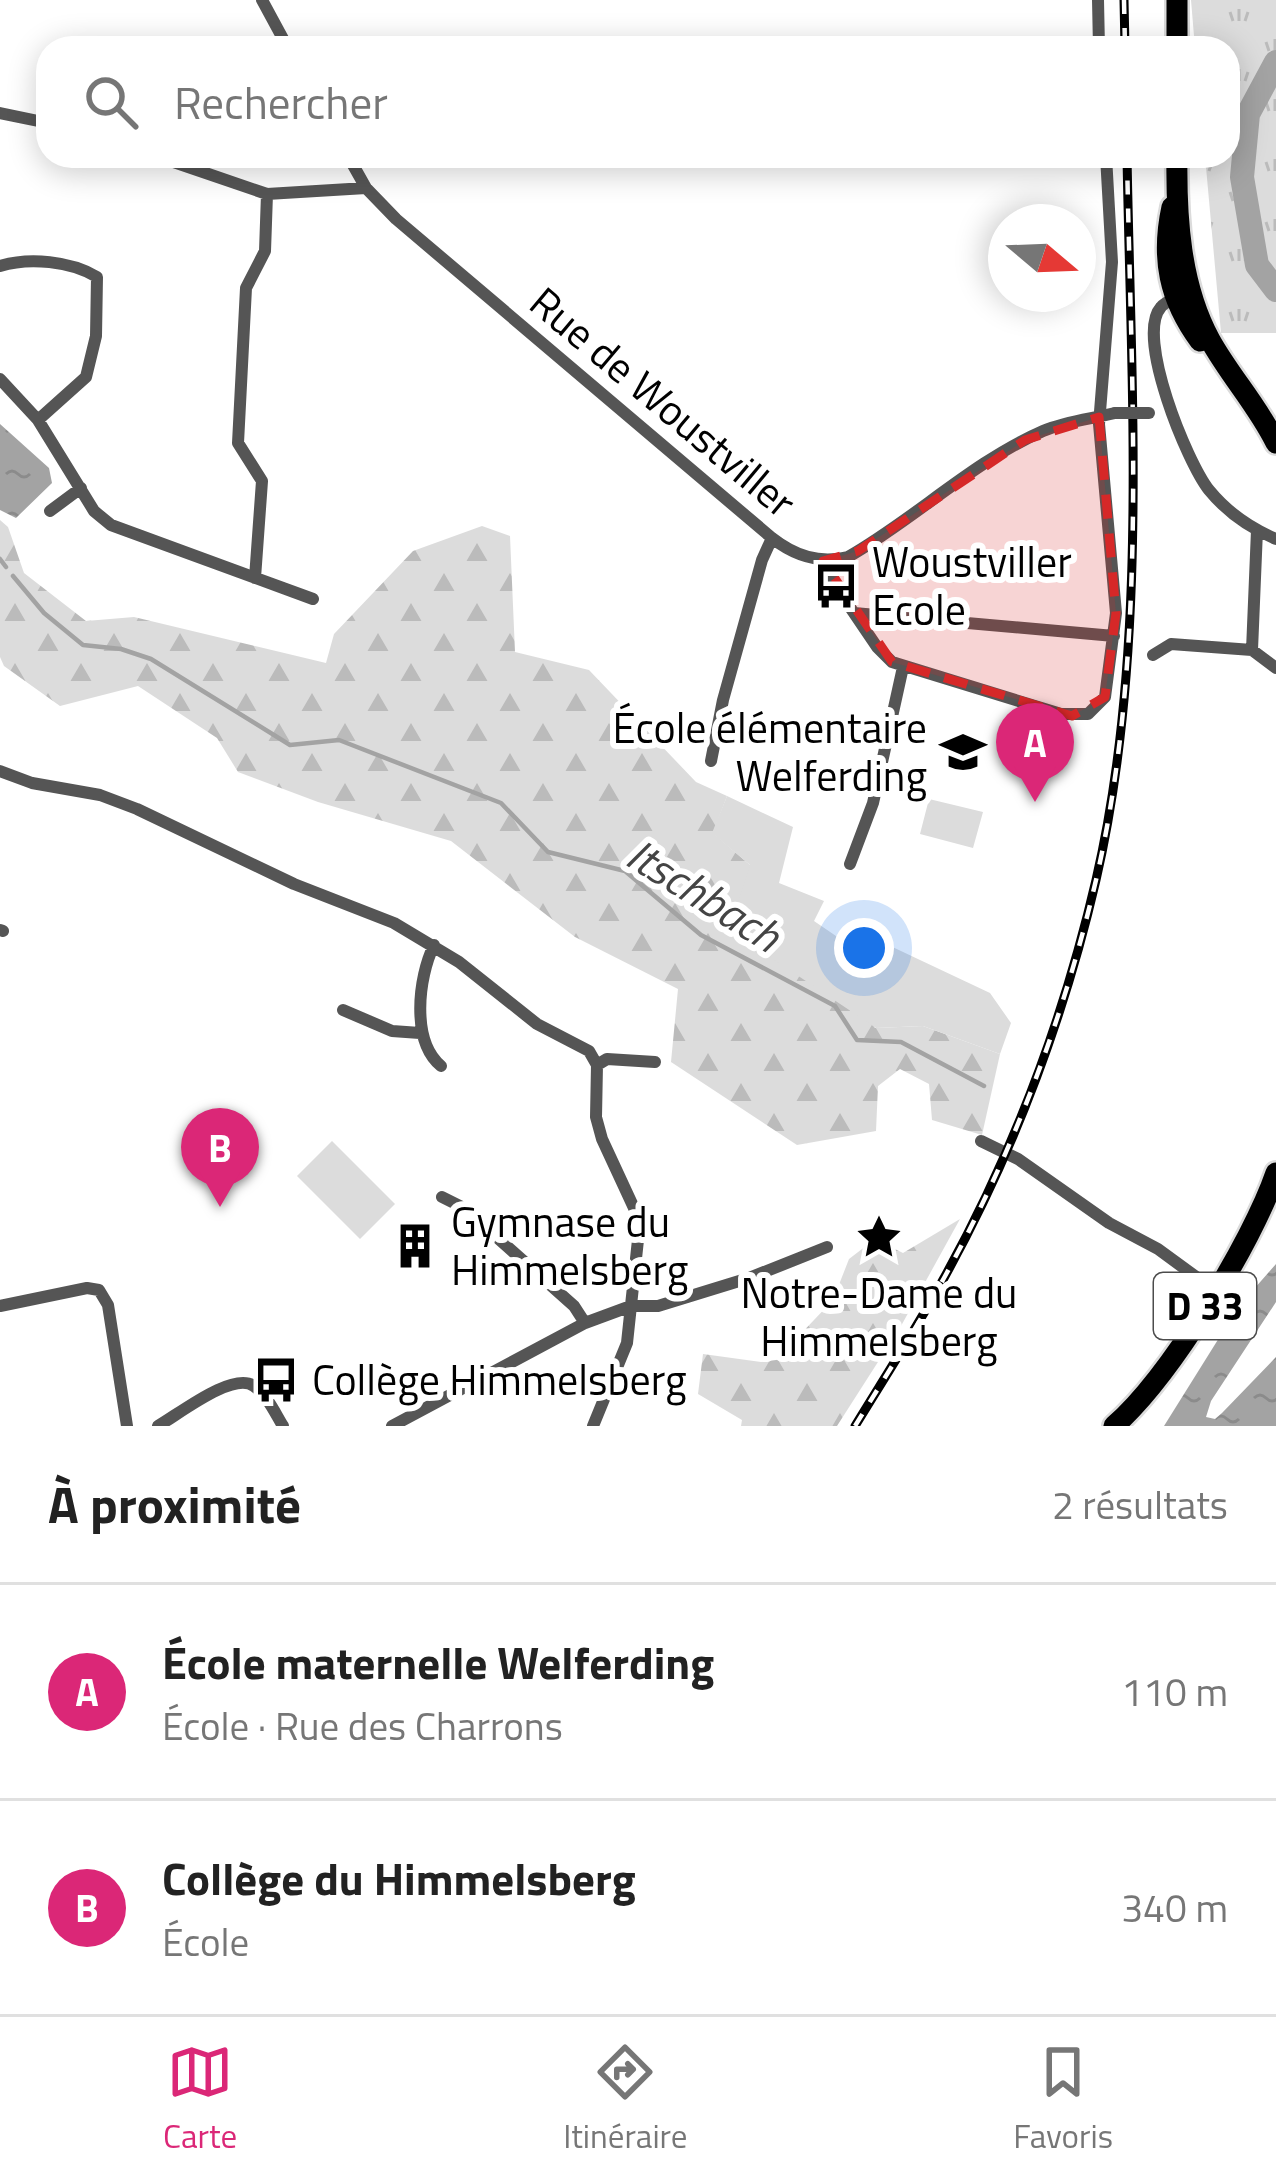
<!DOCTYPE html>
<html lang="fr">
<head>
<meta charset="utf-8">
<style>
  :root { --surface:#fff; --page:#f2f2f2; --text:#222; --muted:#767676; --line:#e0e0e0; --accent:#db2777 }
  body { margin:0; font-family:"Titillium Web",sans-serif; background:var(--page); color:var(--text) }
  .compass { position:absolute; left:988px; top:204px; width:108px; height:108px; border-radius:50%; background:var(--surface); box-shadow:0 6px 30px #0003; rotate:109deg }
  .you { position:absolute; left:864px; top:948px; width:42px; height:42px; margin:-30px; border:9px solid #fff; border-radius:50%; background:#1a73e8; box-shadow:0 0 0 18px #1a73e833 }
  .badge { display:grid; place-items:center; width:78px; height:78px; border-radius:50%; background:var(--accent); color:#fff; font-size:39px; font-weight:700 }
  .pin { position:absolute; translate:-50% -99px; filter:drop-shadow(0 3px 6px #0008) }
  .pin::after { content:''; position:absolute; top:63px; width:42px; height:36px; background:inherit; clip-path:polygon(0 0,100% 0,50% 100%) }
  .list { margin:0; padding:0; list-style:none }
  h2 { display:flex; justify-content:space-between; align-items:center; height:156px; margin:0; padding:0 48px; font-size:51px }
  h2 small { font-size:39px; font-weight:400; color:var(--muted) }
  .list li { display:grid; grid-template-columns:78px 1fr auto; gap:36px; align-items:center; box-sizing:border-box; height:216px; padding:0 48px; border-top:3px solid var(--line) }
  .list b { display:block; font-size:45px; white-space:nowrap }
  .list p { margin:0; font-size:39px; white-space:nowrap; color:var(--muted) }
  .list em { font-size:39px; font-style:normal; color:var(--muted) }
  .icon { flex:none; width:66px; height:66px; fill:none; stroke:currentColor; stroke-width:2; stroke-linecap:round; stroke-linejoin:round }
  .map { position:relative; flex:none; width:1276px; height:1426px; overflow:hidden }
  .search { position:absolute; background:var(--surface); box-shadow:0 6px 30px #0003; left:36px; right:36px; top:36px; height:132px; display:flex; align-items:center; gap:30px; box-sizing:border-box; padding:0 42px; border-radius:36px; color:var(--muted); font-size:45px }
  .sheet { height:588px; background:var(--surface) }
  nav { display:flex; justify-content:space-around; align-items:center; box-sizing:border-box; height:168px; border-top:3px solid var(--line); background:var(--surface); font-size:33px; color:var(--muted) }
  nav a { display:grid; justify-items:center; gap:6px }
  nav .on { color:var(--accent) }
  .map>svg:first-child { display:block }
</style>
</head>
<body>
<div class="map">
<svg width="1276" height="1426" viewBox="0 0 1276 1426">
  <defs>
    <pattern id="grass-tufts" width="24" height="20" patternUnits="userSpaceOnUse" patternTransform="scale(3)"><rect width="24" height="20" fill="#dcdcdc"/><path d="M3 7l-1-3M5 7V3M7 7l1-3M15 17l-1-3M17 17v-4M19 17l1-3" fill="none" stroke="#bbb"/></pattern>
    <pattern id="forest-firs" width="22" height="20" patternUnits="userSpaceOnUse" patternTransform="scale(3)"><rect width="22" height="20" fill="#dcdcdc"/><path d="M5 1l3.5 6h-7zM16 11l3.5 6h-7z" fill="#bbb"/></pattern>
    <pattern id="water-ripples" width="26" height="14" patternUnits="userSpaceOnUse" patternTransform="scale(3)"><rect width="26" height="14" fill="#a3a3a3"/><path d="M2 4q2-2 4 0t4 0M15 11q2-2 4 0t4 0" fill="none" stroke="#8b8b8b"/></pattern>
  </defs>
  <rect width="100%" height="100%" fill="#fff"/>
  <!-- grass -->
  <path fill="url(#grass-tufts)" d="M 1191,0 L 1276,0 L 1276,333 L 1221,333 L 1205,156 L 1228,156 L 1228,48 L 1195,48 Z"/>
  <!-- forest -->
  <path fill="url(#forest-firs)" d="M 0,520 L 8,527 L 24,573 L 86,621 L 134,617 L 326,663 L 334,634 L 413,551 L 482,526 L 510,536 L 515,652 L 589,670 L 696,782 L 727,796 L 713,833 L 750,865 L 875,1028 L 923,1026 L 1000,1054 L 982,1135 L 932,1120 L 929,1084 L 900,1069 L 878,1086 L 876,1131 L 797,1145 L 671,1062 L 678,989 L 575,937 L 451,841 L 318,802 L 238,772 L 217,738 L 138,686 L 60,706 L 4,666 L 0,657 Z
    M 960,1219 L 901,1326 L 837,1426 L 741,1426 L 742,1420 L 698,1394 L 703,1354 L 761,1362 L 792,1358 L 794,1341 L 833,1300 L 849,1259 L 875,1239 L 903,1253 Z"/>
  <!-- garden -->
  <path fill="#dcdcdc" d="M 727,796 L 793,827 L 779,883 L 824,901 L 814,921 L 855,949 L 867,935 L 990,993 L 1011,1023 L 1000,1054 L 923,1026 L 876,1028 L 773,959 L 731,922 L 750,865 L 712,833 Z
    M 929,799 L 983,812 L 973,848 L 920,834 Z
    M 332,1141 L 395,1204 L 360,1239 L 297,1176 Z"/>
  <!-- water -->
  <path fill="url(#water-ripples)" d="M 0,424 L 49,468 L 52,483 L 16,518 L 0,510 Z
    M 1276,1264 L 1276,1302 L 1211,1401 L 1206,1417 L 1215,1419 L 1222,1413 L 1276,1357 L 1276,1426 L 1164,1426 L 1239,1306 Z"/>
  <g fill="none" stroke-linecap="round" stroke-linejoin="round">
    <!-- stream -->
    <path stroke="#a3a3a3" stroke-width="4.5" d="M 0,559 L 6,567
      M 13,576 L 44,613 L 83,645 L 121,649 L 151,659 L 290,745 L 339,740 L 501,803 L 548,852 L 625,871 L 701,935 L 835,1006 L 857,1040 L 901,1042 L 984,1086"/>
    <!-- river -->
    <path stroke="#a3a3a3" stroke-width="24" d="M 1276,62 L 1248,114 L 1242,177 L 1257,265 L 1276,290"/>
    <!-- primary casing -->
    <g stroke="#dbdbdb" stroke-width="26">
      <path id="primary" d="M 1177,0 L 1177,48
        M 1177,156 C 1176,217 1180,285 1210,340 C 1230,376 1258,406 1276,443
        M 1172,207 C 1161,258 1169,299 1200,341
        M 1114,1426 C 1169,1378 1252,1243 1276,1173"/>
    </g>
    <!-- minor -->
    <path stroke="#555" stroke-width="12" d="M 262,0 L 288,48
      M 1098,0 L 1099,48
      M 0,113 L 48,123
      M 156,156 L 267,194 L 366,188
      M 348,156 L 366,188 L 396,219 L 772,538 C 795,556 819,564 848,557 C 915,519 972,462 1043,431 C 1067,421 1091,419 1115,413
      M 0,266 C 29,257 71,261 97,277 L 96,336 L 86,377 L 38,420
      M 1177,297 C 1173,299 1164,303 1161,307 C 1135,336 1187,462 1209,490 C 1227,512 1250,528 1276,539
      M 0,379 L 38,420 L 94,511 L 111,525 L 313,599
      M 50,511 L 81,488
      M 823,561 L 839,591 L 877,647 L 892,662 L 1061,714 L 1088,714 L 1105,697 L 1116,613 L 1099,424 L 1112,262 L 1106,156
      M 255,578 L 262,481 L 238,443 L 246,288 L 265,251 L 267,194
      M 854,613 L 1114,636
      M 1252,650 L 1257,530
      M 1153,655 L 1171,644 L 1252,650 L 1276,668
      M 711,761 L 723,700 L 762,560 L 772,538
      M 0,771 L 32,783 L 100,795 L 137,809 L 294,884 L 394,923 L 459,962 L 537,1024 L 589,1051 L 597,1065 L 596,1117 L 602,1139 L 640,1221 L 627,1343 L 593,1426
      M 850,864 L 873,803 L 903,667
      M 0,930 L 3,931
      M 434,945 C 418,978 411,1041 441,1066
      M 343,1010 L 392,1031 L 420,1033
      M 597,1065 L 607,1059 L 655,1062
      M 981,1141 L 1018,1159 L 1109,1223 L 1158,1249 L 1214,1290
      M 442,1197 L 464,1208 L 574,1306 L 585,1323
      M 0,1306 L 87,1288 L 99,1290 L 108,1305 L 127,1426
      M 158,1426 C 179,1414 233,1371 254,1386 C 267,1395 275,1413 283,1426
      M 392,1426 L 585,1323 L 631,1306 L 658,1306 L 749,1278 L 827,1247"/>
    <!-- primary -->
    <use href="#primary" stroke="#000" stroke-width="21"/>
    <!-- rail casing -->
    <g stroke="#000" stroke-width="9">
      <path id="rail" d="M 1124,0 L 1125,48
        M 855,1426 C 885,1377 916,1329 944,1278 C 1012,1155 1064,1018 1096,880 C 1149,651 1131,390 1127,156"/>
    </g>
    <!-- rail -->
    <use href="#rail" stroke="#fff" stroke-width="4.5" stroke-dasharray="14" stroke-linecap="butt"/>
    <!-- minor-bridge -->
    <path stroke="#555" stroke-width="12" d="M 1115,413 L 1149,413"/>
  </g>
  <!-- marked area -->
  <path fill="#d62828" fill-opacity="0.2" stroke="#d62828" stroke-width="9" stroke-dasharray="24 15" stroke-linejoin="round" d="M 1099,417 L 1116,613 L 1105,697 L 1072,716 L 892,662 L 823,561 L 858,551 L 1025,440 Z"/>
  <!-- icons -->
  <defs>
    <g id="bus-bare" transform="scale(3.6)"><path d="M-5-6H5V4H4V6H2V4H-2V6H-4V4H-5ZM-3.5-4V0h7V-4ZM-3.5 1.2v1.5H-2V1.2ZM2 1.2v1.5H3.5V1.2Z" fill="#000" stroke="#fff" stroke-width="2.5" paint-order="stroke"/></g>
    <g id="school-bare" transform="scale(3.6)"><path d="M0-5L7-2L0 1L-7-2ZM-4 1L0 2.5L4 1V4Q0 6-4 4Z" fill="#000" stroke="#fff" stroke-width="2.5" paint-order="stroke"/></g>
    <g id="sight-bare" transform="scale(3.6)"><path d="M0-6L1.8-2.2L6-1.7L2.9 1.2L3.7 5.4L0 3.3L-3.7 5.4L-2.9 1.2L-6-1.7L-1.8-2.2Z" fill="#000" stroke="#fff" stroke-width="2.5" paint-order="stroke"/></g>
    <g id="building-bare" transform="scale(3.6)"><path d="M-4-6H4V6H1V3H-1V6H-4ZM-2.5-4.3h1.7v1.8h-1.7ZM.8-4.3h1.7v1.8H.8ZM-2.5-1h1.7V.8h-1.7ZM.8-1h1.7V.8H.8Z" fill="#000" stroke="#fff" stroke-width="2.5" paint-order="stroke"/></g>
  </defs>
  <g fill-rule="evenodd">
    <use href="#bus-bare" x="836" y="586"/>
    <use href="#school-bare" x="963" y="752"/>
    <use href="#sight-bare" x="879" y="1237"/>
    <use href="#building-bare" x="415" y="1246"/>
    <use href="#bus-bare" x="276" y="1380"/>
  </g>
  <g text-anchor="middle" stroke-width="12" stroke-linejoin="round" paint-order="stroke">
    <!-- shield labels -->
    <rect fill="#fff" stroke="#4c4c4c" stroke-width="3" x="1154" y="1273" width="102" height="66" rx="9"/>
    <g font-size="39" font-weight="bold" fill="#000">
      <text x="1205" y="1320">D 33</text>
    </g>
    <!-- street labels -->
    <g font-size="42" fill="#000" stroke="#fff">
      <text transform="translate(663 402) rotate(40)" y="15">Rue de Woustviller</text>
    </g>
    <!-- poi labels -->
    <g font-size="42" fill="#000" stroke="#fff" text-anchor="start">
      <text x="872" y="577">Woustviller<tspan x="872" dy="48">Ecole</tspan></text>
      <text x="927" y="743" text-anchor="end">École élémentaire<tspan x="927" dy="48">Welferding</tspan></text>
      <text x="451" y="1237">Gymnase du<tspan x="451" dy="48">Himmelsberg</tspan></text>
      <text x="879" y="1308" text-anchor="middle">Notre-Dame du<tspan x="879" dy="48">Himmelsberg</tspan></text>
      <text x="312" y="1395">Collège Himmelsberg</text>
    </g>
    <!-- water labels -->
    <g font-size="45" font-style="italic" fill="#444" stroke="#fff">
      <text transform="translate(704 895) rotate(32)" y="16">Itschbach</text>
    </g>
  </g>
</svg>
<svg class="compass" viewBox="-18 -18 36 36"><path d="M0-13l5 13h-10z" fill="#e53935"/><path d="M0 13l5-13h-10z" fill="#767676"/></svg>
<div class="you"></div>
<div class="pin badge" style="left:1035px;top:802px">A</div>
<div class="pin badge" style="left:220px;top:1207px">B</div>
<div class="search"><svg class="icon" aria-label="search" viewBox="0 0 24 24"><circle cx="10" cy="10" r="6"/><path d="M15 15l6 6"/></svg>Rechercher</div>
</div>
<section class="sheet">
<h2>À proximité<small>2 résultats</small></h2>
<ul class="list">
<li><span class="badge">A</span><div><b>École maternelle Welferding</b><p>École · Rue des Charrons</p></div><em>110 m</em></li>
<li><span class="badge">B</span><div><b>Collège du Himmelsberg</b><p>École</p></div><em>340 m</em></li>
</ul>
</section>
<nav>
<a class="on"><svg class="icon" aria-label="map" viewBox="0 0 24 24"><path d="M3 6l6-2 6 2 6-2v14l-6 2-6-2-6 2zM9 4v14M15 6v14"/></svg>Carte</a>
<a><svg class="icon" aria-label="directions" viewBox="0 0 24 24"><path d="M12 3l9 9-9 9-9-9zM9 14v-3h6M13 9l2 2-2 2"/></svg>Itinéraire</a>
<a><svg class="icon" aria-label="saved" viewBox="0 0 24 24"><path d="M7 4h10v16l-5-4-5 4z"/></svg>Favoris</a>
</nav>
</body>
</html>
